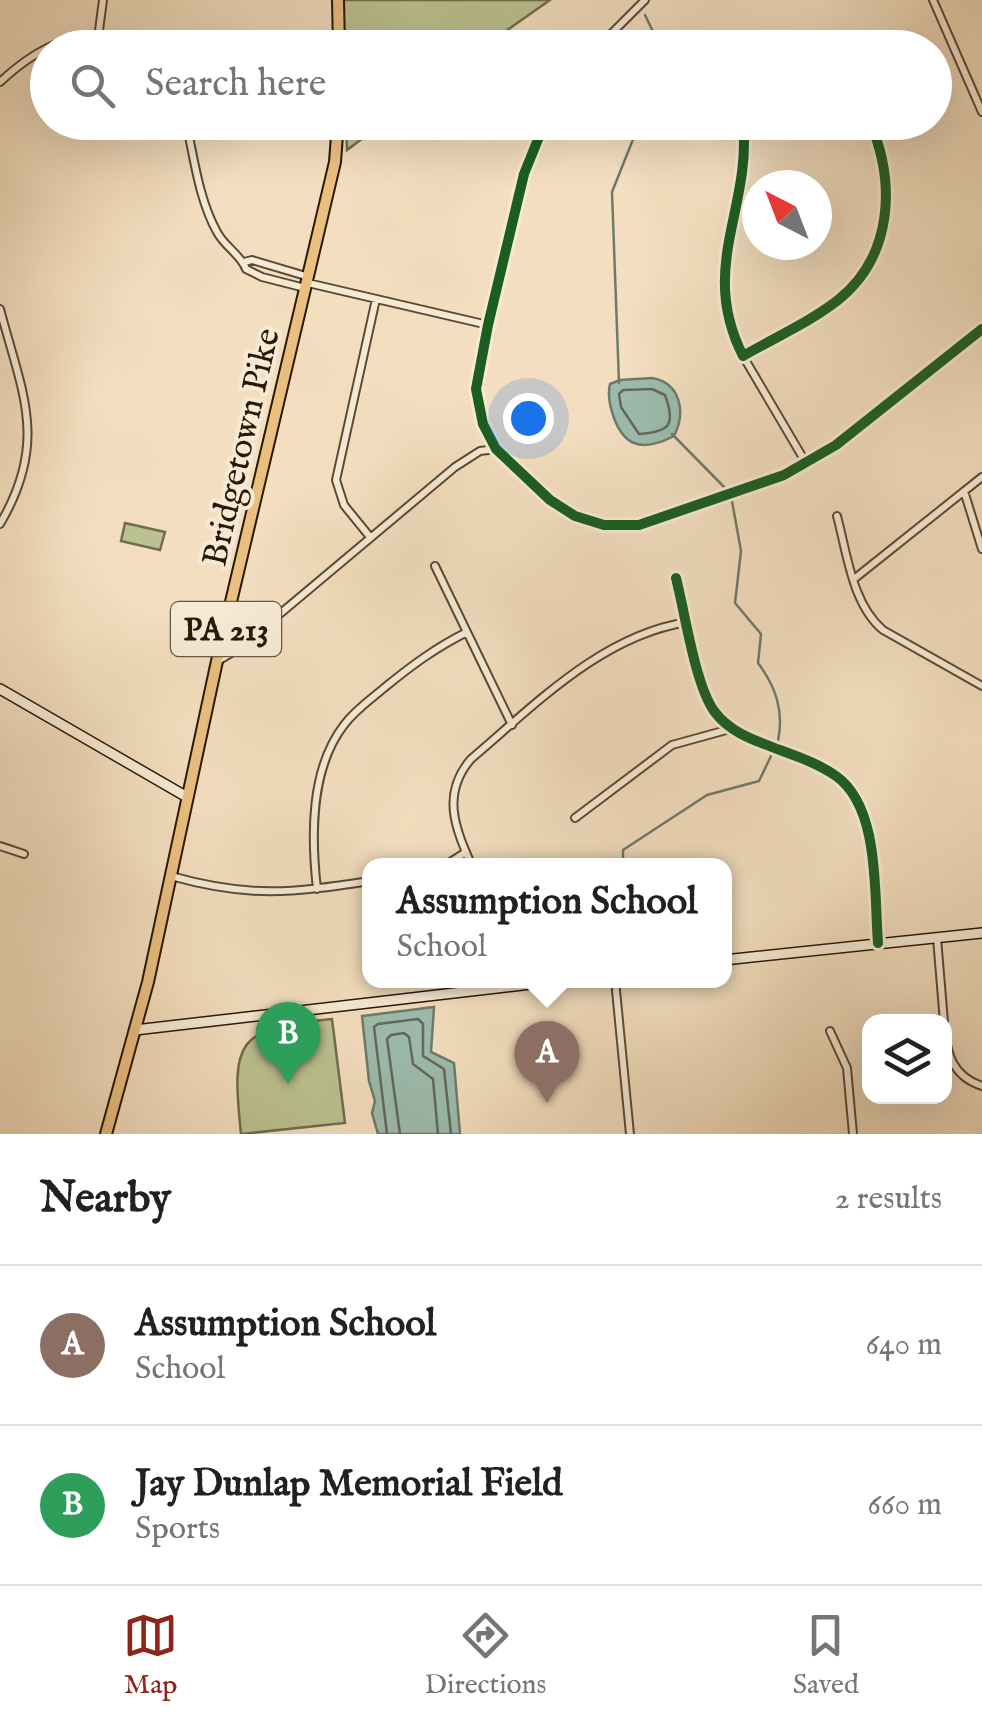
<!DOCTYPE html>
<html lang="en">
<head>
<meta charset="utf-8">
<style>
  :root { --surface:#fff; --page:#f2f2f2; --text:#202124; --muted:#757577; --line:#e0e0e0; --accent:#8f2418 }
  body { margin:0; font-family:"IM FELL English",serif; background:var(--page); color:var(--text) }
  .controls { position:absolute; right:30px; bottom:30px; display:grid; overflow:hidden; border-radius:20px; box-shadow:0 10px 40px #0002 }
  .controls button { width:90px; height:90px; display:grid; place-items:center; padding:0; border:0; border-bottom:2px solid var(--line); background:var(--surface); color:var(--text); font:50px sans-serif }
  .compass { position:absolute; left:742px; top:170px; width:90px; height:90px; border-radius:50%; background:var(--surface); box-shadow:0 10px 40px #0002; rotate:318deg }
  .you { position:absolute; left:528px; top:418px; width:35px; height:35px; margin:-25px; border:8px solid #fff; border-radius:50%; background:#1a73e8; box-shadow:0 0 0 15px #1a73e833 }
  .badge { display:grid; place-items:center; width:65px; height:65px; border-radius:50%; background:var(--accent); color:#fff; font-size:32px; font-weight:700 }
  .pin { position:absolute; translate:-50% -82px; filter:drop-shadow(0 2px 5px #0008) }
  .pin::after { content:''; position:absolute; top:52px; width:35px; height:30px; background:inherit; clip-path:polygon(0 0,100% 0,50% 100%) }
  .popup { position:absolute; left:362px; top:858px; width:370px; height:130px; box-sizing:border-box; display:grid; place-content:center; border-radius:20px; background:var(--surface); filter:drop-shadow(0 2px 8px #0005); font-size:32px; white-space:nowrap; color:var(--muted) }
  .popup b { font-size:38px; color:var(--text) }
  .popup::after { content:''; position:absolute; left:50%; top:100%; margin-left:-20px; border:20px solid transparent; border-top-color:var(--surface) }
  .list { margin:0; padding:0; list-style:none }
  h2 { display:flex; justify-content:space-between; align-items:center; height:130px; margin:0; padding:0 40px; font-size:42px }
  h2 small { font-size:32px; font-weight:400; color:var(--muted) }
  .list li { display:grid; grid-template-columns:65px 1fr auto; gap:30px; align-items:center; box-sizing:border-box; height:160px; padding:0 40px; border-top:2px solid var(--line) }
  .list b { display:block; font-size:38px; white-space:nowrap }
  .list p { margin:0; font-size:32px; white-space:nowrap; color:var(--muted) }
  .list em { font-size:32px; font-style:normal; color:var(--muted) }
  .icon { flex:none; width:55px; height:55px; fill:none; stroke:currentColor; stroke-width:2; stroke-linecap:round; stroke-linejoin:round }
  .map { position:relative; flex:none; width:982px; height:1134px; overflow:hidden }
  .search { position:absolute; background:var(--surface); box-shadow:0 10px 40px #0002; left:30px; right:30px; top:30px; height:110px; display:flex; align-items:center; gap:25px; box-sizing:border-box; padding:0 35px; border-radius:55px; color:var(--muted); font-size:38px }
  .sheet { height:450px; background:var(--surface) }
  nav { display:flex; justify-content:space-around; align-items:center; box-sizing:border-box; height:140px; border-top:2px solid var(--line); background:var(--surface); font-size:28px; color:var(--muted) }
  nav a { display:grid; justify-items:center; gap:5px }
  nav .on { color:var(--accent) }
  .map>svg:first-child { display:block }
</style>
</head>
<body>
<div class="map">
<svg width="982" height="1134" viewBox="0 0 982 1134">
  <rect width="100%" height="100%" fill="#f3debf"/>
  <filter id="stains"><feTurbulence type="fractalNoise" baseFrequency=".002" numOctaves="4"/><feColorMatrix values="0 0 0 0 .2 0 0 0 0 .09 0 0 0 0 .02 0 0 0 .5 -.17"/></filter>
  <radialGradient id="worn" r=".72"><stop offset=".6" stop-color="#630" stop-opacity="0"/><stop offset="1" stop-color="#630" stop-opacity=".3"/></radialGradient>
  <!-- green -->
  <path fill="#bcc191" stroke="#726d4b" stroke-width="2.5" d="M 343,0 L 550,0 L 483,47 L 345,47 Z
    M 346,123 L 346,122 L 383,123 L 347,150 Z
    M 125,523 L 165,532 L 160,550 L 121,541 Z
    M 332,1019 L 345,1123 L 241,1134 C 231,1039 236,1029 332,1019 Z"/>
  <!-- water -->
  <path fill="#9cbcae" stroke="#6d7b6a" stroke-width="2.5" d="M 652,378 C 681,383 686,413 674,436 C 663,442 646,448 634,443 C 616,436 606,401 610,384 L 620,380 Z
    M 434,1007 L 431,1052 L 454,1063 L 460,1134 L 378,1134 L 372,1113 L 375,1101 L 369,1081 L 362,1016 Z"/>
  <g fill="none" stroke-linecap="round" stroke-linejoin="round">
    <!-- shore -->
    <path stroke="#626a5a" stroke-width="2.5" d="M 652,389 L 665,395 C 676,425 670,432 639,434 L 621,407 L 619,394 L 623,390 Z
      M 387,1134 L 374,1027 L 378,1024 L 418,1019 L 423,1024 L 423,1056 L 444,1069 L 451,1134
      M 400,1134 L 387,1039 L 391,1035 L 404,1033 L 409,1037 L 413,1064 L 433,1079 L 438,1134"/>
    <!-- stream -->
    <path stroke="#6d7b6a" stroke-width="2.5" d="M 645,15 L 661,48
      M 619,383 L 612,192 L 640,122
      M 672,434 L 727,490
      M 732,501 L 741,551 L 735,603 L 761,634 L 758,663 C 776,687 784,711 778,741
      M 623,866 L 623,850 L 707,795 L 759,781 L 771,756"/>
    <!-- street casing -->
    <g stroke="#5a4a34" stroke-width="10">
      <path id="street" d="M 933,0 L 982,112
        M 98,38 L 103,0
        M 597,48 L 645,0
        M 760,48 C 783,33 806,33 829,48
        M 0,82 C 38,47 78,24 129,48
        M 186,122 C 194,158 199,200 217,232 C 224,246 241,255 246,269 L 262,277 L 305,288
        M 545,122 L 524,174 L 488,325 L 476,389 L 483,424 L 496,449 L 550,500 L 575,516 L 604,525 L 639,525 L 784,475 L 836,445 L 982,329
        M 743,122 C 752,209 698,267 743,356 C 774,338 810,322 838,300 C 893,256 896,183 870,122
        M 244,262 L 252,260 L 309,277
        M 308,283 L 488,325
        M 0,309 C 22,393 49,441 0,524
        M 743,356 L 806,463
        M 964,491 L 982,549
        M 837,516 C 847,553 852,604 883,630 L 982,686
        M 370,537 L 344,505 L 336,480 L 376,299
        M 435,566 L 512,725
        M 676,578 C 685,613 695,684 714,711 C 730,733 756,741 780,750 C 799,757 819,764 836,776 C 880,807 874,893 878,943
        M 854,579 L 982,477
        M 231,607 L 273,617
        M 229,616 L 258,624 L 266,620
        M 218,661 L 238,649 L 455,467 L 480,451 L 496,449
        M 575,818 L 672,745 L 730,729
        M 0,846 L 24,854
        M 444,866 L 466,852
        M 472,866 C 455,828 441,794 471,759 C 536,704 601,636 687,622
        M 171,876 C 249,898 291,893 370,881
        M 317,889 C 311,836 310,769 344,725 C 355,710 370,700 384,688 C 411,666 435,648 467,632
        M 937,938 L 944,1022
        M 615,980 L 630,1134
        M 944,1025 C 947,1054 952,1076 982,1086
        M 830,1031 L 847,1068 L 853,1134"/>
    </g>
    <!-- secondary casing -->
    <g stroke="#271905" stroke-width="12">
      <path id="secondary" d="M 0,689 L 187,797
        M 724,960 L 982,933
        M 135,1030 L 566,980"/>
    </g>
    <!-- primary casing -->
    <g stroke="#271905" stroke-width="14">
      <path id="primary" d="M 338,0 L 339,48
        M 106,1134 L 148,982 L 217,661 L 335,162 L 338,122"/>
    </g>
    <!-- street -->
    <use href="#street" stroke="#f7ead5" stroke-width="6"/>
    <!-- secondary -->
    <use href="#secondary" stroke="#f7ead5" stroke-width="9"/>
    <!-- primary -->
    <use href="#primary" stroke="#eabf80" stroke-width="10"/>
    <!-- cycleway casing -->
    <g stroke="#f7ead5" stroke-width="16">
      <path id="cycleway" d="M 545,122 L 524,174 L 488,325 L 476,389 L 483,424 L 496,449 L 550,500 L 575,516 L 604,525 L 639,525 L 784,475 L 836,445 L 982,329
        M 743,122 C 752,209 698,267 743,356 C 774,338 810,322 838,300 C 893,256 896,183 870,122
        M 676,578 C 685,613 695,684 714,711 C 730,733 756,741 780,750 C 799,757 819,764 836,776 C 880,807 874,893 878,943"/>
    </g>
    <!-- cycleway -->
    <use href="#cycleway" stroke="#1b5e20" stroke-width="10"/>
  </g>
  <g text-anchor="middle" stroke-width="8" stroke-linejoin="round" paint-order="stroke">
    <!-- shield labels -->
    <rect fill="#f7ead5" stroke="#655843" stroke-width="2.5" x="171" y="602" width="110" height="54" rx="8"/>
    <g font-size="32" font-weight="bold" fill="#271905">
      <text x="226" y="640">PA 213</text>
    </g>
    <!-- street labels -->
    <g font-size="35" fill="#271905" stroke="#f7ead5">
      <text transform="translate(240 447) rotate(-77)" y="12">Bridgetown Pike</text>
    </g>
  </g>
  <rect width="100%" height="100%" filter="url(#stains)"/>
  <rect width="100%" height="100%" fill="url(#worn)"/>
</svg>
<div class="controls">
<button><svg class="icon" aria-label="layers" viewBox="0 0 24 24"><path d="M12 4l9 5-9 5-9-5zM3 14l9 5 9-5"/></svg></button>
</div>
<svg class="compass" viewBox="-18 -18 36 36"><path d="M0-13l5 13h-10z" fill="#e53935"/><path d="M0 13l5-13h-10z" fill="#757577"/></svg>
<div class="you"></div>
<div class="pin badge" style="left:547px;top:1103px;background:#8d6e63">A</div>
<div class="popup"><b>Assumption School</b>School</div>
<div class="pin badge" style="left:288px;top:1084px;background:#2e9e5b">B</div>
<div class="search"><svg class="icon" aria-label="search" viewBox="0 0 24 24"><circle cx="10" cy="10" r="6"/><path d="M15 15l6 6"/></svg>Search here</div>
</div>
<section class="sheet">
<h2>Nearby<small>2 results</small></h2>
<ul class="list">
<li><span class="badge" style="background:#8d6e63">A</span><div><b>Assumption School</b><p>School</p></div><em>640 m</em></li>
<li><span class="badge" style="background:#2e9e5b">B</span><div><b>Jay Dunlap Memorial Field</b><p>Sports</p></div><em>660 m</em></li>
</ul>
</section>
<nav>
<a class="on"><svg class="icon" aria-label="map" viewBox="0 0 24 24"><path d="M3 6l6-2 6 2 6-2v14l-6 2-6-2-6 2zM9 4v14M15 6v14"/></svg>Map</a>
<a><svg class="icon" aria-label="directions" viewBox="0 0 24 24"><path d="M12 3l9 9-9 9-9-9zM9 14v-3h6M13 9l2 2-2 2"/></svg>Directions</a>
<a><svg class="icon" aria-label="saved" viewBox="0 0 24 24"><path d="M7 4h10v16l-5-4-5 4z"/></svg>Saved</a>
</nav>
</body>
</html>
